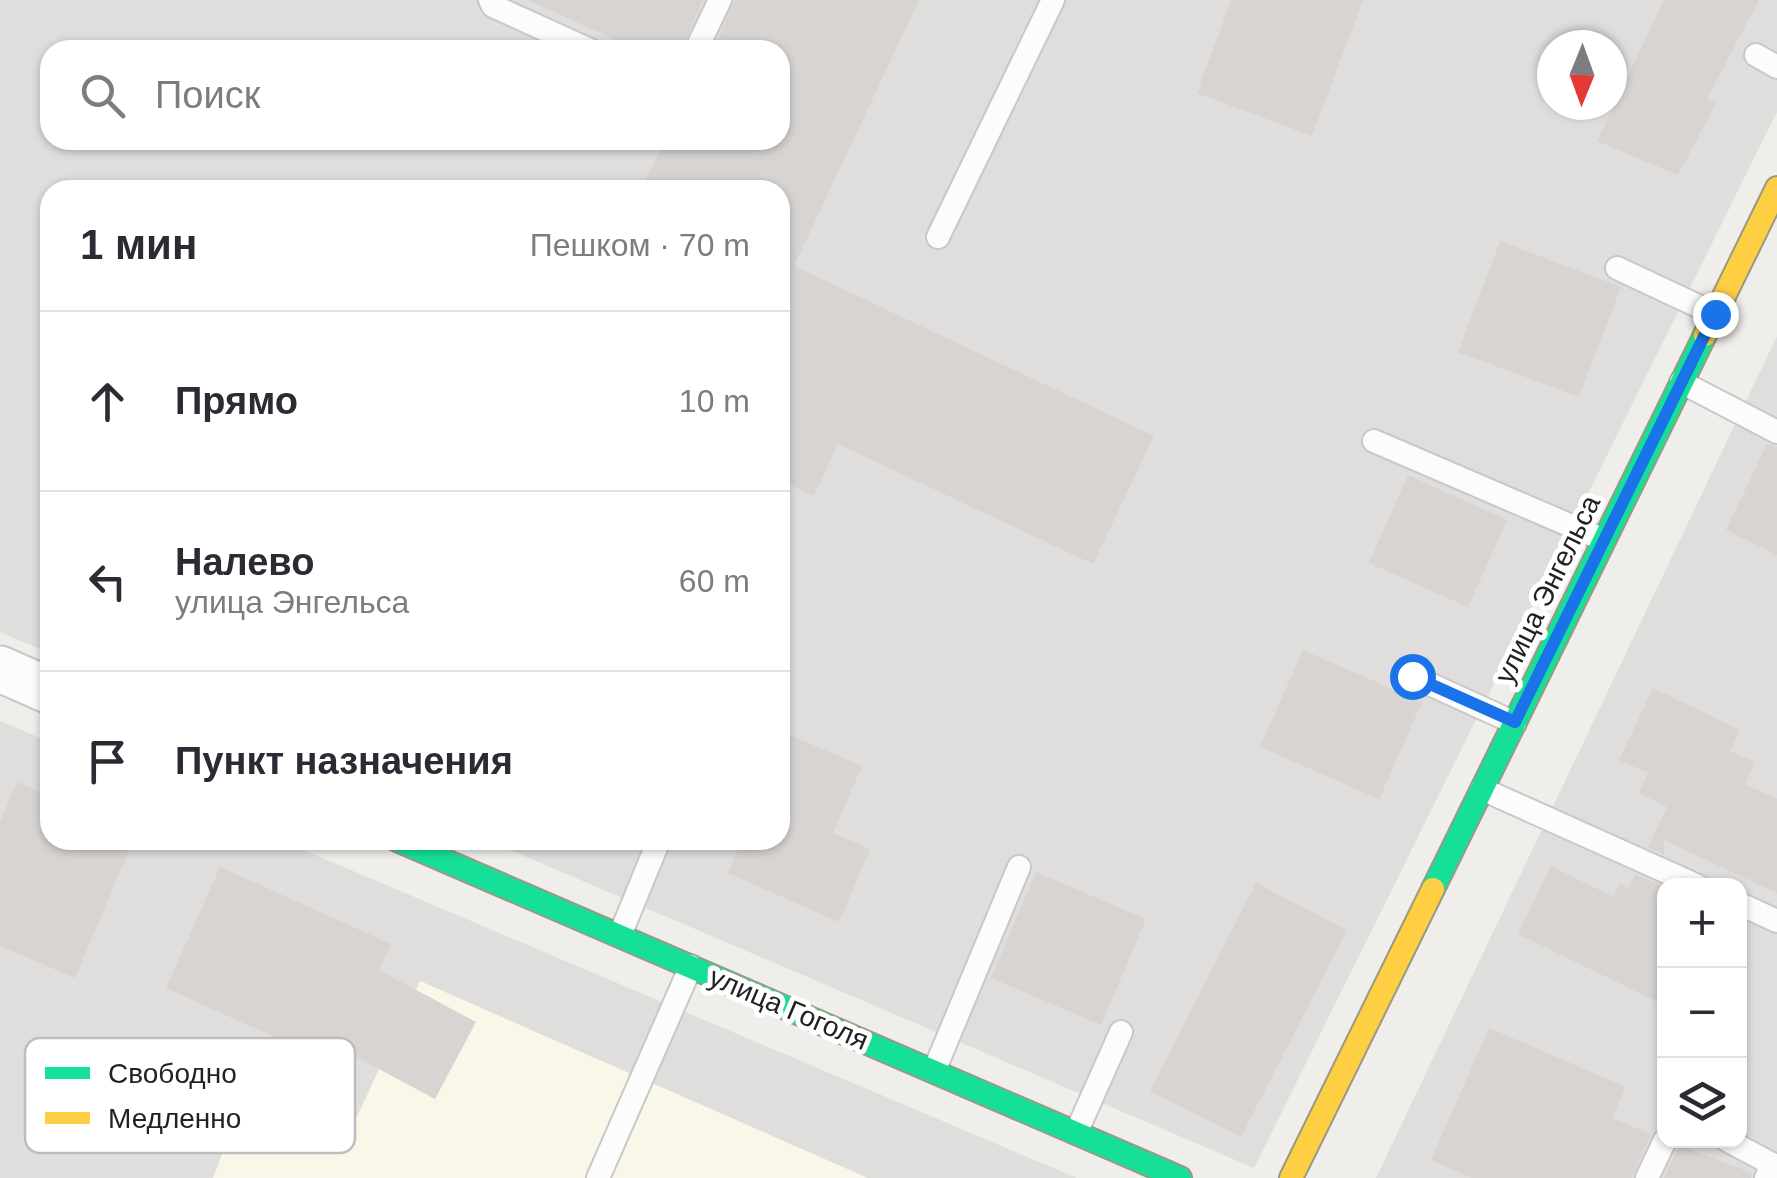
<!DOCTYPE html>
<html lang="ru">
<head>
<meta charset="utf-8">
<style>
  :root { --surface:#fff; --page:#f2f2f3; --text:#2b2b33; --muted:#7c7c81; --line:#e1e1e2 }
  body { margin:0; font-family:Helvetica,sans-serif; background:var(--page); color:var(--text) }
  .controls { position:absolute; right:30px; bottom:30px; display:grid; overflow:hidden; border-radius:20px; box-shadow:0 2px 8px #0004 }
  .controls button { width:90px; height:90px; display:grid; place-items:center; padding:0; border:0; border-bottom:2px solid var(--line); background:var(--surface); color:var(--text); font:50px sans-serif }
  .compass { position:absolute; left:1537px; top:30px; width:90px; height:90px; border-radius:50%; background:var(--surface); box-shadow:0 2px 8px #0004; rotate:181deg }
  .stop { position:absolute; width:30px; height:30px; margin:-22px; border:8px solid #1a73e8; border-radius:50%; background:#fff }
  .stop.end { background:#1a73e8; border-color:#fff; box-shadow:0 2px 10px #0008 }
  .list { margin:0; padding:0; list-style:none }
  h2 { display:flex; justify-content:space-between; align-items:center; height:130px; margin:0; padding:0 40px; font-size:42px }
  h2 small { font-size:32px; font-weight:400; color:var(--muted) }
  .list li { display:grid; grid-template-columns:65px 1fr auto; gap:30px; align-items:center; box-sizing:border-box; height:180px; padding:0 40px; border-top:2px solid var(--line) }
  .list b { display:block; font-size:38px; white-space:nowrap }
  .list p { margin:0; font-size:32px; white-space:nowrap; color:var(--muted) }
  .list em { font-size:32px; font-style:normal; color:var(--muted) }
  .icon { flex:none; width:55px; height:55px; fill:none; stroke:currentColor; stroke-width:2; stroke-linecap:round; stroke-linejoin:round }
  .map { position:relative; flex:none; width:1777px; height:1178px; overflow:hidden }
  .search { position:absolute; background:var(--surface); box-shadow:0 2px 8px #0004; left:40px; top:40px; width:750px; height:110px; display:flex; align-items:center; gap:25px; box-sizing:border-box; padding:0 35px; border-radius:30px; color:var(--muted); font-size:38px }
  .panel { position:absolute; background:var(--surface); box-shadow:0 2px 8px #0004; left:40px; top:180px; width:750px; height:670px; border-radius:30px }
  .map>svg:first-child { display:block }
</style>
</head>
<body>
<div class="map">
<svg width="1777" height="1178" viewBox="0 0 1777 1178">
  <rect width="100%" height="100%" fill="#f0eeeb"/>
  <!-- residential -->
  <path fill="#dfdedc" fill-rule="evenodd" d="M 0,0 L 1777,0 L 1777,112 L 1254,1168 L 487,840 L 780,840 L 780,190 L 50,190 L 50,653 L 0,632 ZM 1552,45 L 1612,45 L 1612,105 L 1552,105 ZM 50,50 L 780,50 L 780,140 L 50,140 Z
    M 1777,336 L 1777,1178 L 1376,1178 ZM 1664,886 L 1740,886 L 1740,1140 L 1664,1140 Z
    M 0,721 L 50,742 L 50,840 L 280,840 L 1077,1178 L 0,1178 Z"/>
  <!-- education -->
  <path fill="#f8f7e8" d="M 420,981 L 868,1178 L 213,1178 L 246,1091 L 348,1136 Z"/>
  <!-- building -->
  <path fill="#d7d4d2" d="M 527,0 L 703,0 L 681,50 L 639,50 Z
    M 735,0 L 919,0 L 794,266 L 1154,436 L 1093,564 L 838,444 L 814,496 L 780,480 L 780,190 L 641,190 L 665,140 L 780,140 L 780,50 L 713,50 Z
    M 1231,0 L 1363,0 L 1312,136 L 1197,93 Z
    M 1664,0 L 1759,0 L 1707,99 L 1716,103 L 1678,175 L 1597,141 Z
    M 1500,241 L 1621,287 L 1579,397 L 1458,352 Z
    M 1767,444 L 1777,447 L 1777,555 L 1726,530 Z
    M 1408,475 L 1507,520 L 1468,607 L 1369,563 Z
    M 1303,650 L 1422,702 L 1379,799 L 1260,747 Z
    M 1653,688 L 1740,730 L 1730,751 L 1755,762 L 1745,784 L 1777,799 L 1777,893 L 1664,840 L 1664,855 L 1648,847 L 1667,807 L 1639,793 L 1648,773 L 1619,760 Z
    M 780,731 L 862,766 L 833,833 L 870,849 L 839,922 L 728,873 L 742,840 L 780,840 Z
    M 17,782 L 50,796 L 50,840 L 106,840 L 129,850 L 75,978 L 0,946 L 0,822 Z
    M 1551,866 L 1614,897 L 1620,883 L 1629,888 L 1635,874 L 1664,887 L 1664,1005 L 1518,934 Z
    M 220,867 L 391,944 L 379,970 L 476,1022 L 435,1099 L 343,1050 L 336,1065 L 166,988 Z
    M 1036,872 L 1146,919 L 1101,1025 L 991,978 Z
    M 1256,883 L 1347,930 L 1241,1137 L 1150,1091 Z
    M 1489,1028 L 1626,1087 L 1612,1118 L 1651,1134 L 1632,1178 L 1472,1178 L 1431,1160 Z
    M 1679,1145 L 1752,1173 L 1751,1178 L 1664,1178 Z"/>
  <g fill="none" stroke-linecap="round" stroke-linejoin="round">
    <!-- lane casing -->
    <g stroke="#c9c8c7" stroke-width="26">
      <path id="lane" d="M 490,0 L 493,6 L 590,50
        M 696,50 L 720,0
        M 1756,55 L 1777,67
        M 938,237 L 1053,0
        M 1617,268 L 1715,314
        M 1681,382 L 1777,432
        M 1374,441 L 1604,540
        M 1412,676 L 1515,723
        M 1482,789 L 1698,886
        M 1740,904 L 1777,921
        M 620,935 L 659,840
        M 934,1071 L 1019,867
        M 1076,1133 L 1121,1032
        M 1727,1140 L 1772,1164 L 1766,1178
        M 598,1178 L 691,966
        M 1647,1178 L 1665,1140"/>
    </g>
    <!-- street casing -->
    <g stroke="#c9c8c7" stroke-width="49">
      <path id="street" d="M 0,669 L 50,691"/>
    </g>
    <!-- fast casing -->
    <g stroke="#999a82" stroke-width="26">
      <path id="fast" d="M 397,840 L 1180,1178
        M 1433,889 L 1705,335"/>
    </g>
    <!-- slow casing -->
    <g stroke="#999a82" stroke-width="26">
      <path id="slow" d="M 1705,335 L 1777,188
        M 1291,1178 L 1433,889"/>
    </g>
    <!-- lane -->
    <use href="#lane" stroke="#fdfcfc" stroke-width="22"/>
    <!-- street -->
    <use href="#street" stroke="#fdfcfc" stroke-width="45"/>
    <!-- fast -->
    <use href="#fast" stroke="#16e098" stroke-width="22"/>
    <!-- slow -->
    <use href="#slow" stroke="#ffcf43" stroke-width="22"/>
  </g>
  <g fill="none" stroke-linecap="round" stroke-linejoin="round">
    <!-- route -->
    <path stroke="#1a73e8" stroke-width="12" d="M 1412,676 L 1515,722 L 1715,314"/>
  </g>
  <g text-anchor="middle" stroke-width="10" stroke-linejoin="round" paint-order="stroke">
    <!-- street labels -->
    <g font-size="28" fill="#222" stroke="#fff">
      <text transform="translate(1547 589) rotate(-64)" y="10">улица Энгельса</text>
      <text transform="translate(789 1008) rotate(23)" y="10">улица Гоголя</text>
    </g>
  </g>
  <!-- legend -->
  <rect x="25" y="1038" width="330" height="115" rx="15" fill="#fff" stroke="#bdbdbd" stroke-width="2.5"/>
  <rect x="45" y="1067" width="45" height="12" fill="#16e098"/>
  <rect x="45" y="1112" width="45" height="12" fill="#ffcf43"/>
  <g font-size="28" fill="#222">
    <text x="108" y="1083">Свободно</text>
    <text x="108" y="1128">Медленно</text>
  </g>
</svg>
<div class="controls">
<button>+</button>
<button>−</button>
<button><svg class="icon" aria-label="layers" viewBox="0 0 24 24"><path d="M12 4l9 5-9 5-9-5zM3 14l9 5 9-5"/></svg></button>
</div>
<svg class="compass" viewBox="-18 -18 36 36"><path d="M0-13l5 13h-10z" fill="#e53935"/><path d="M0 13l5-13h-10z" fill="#7c7c81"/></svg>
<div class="stop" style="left:1412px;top:676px"></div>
<div class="stop end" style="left:1715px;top:314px"></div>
<div class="search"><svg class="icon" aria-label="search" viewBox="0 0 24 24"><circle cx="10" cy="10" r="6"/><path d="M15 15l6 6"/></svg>Поиск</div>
<section class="panel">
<h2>1 мин<small>Пешком · 70 m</small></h2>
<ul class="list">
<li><svg class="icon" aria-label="ahead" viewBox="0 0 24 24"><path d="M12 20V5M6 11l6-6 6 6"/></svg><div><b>Прямо</b></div><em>10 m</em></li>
<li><svg class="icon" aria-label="left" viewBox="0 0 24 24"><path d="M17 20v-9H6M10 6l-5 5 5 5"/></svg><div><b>Налево</b><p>улица Энгельса</p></div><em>60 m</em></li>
<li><svg class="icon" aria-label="arrive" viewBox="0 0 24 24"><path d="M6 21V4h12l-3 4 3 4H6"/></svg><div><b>Пункт назначения</b></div></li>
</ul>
</section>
</div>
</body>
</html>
